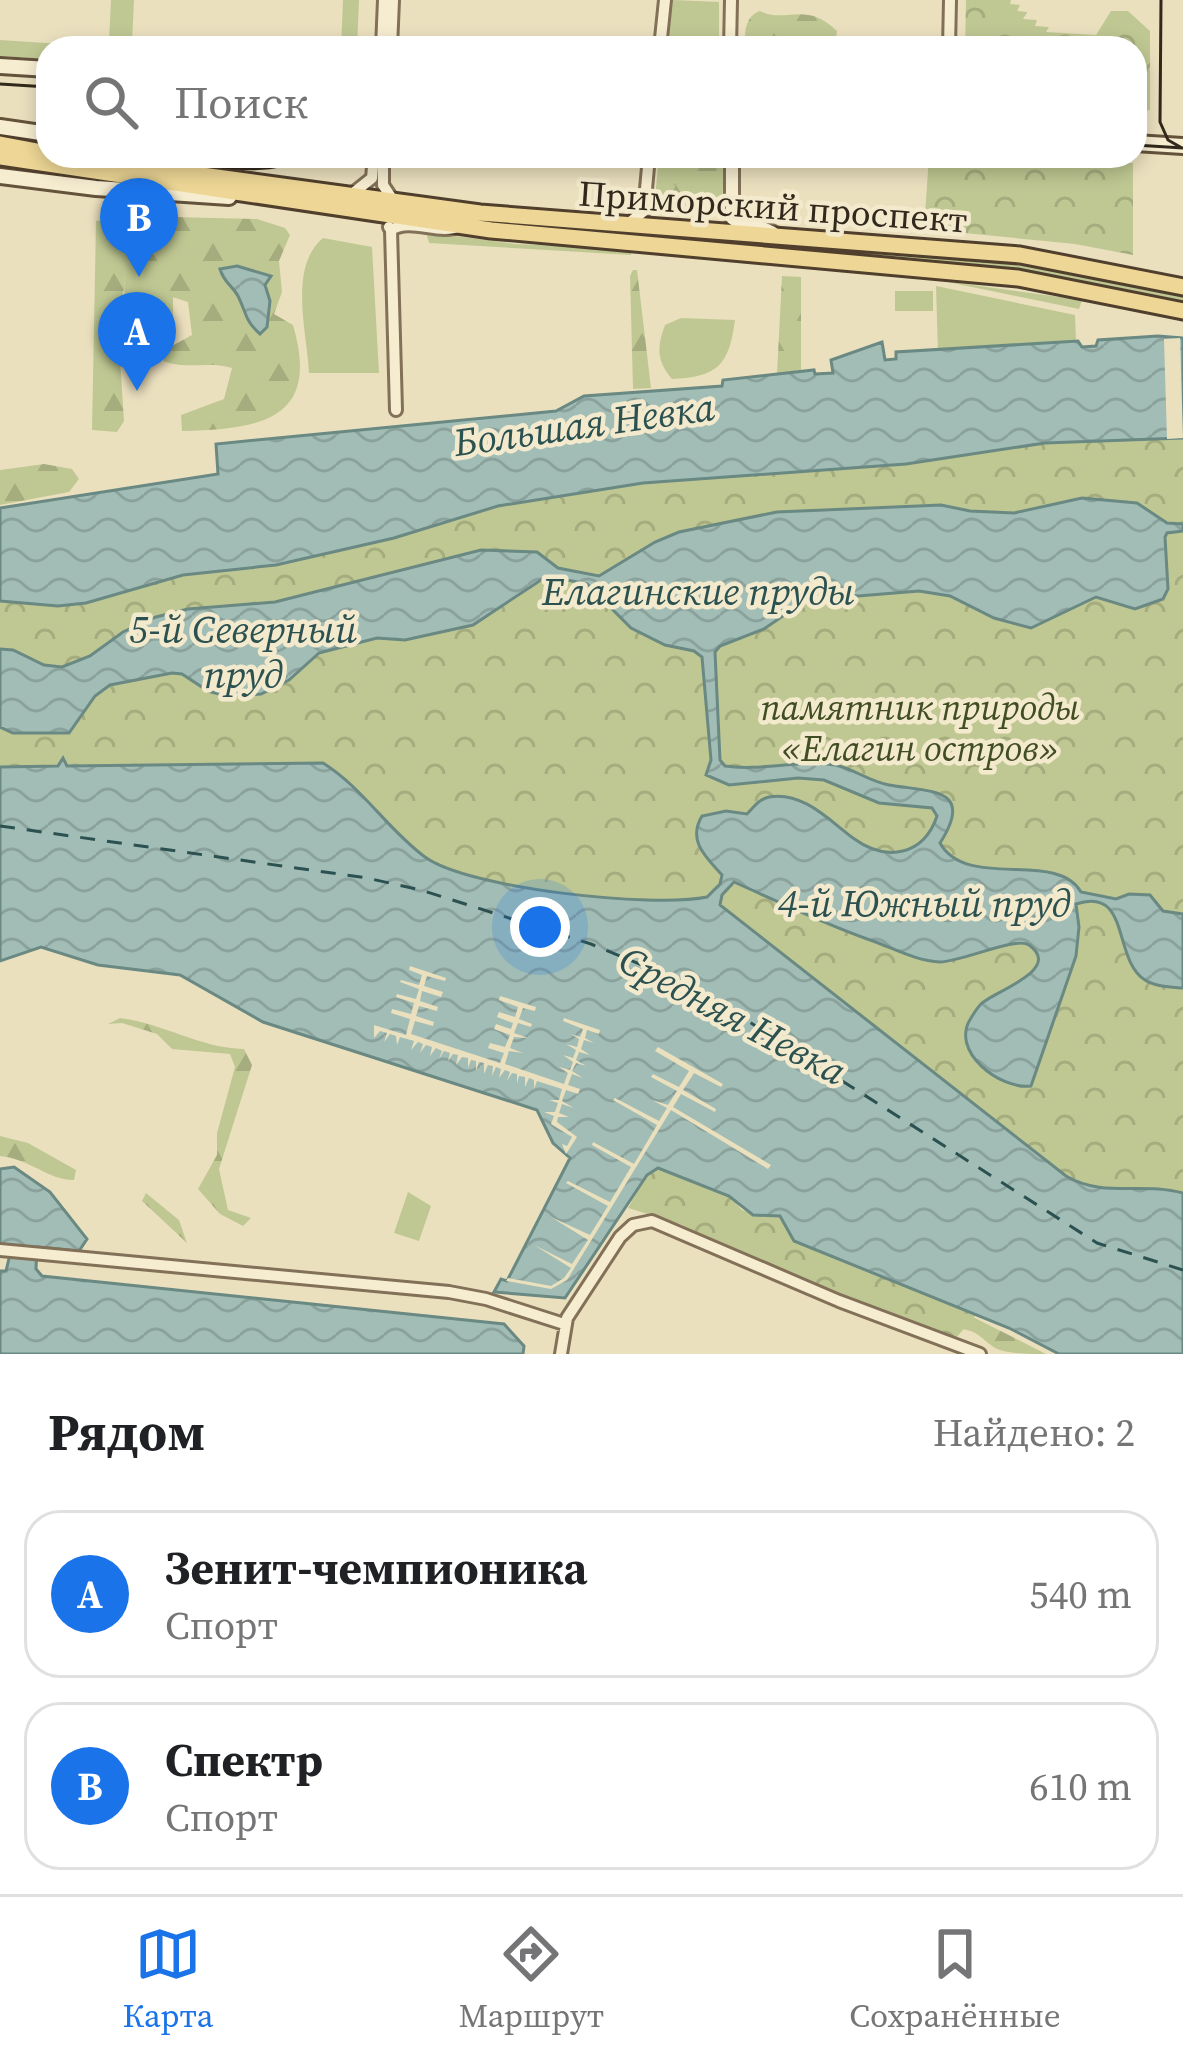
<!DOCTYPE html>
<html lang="ru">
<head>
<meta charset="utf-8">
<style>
  :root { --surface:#fff; --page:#f2f2f2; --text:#202124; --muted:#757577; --line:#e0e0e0; --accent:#1a73e8 }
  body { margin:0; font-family:"Source Serif 4",serif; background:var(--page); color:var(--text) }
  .you { position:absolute; left:540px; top:927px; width:42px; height:42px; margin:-30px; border:9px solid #fff; border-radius:50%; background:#1a73e8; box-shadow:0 0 0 18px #1a73e833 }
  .badge { display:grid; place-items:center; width:78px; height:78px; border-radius:50%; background:var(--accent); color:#fff; font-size:39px; font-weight:700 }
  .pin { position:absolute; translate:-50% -99px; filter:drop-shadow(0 3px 6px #0008) }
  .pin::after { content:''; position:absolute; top:63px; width:42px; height:36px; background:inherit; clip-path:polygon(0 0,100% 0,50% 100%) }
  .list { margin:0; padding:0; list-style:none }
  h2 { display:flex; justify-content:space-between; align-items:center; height:156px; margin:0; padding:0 48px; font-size:51px }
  h2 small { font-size:39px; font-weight:400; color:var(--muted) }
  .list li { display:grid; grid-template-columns:78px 1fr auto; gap:36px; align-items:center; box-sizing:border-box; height:168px; margin:0 24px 24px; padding:0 24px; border:3px solid var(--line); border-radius:36px }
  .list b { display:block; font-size:45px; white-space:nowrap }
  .list p { margin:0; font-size:39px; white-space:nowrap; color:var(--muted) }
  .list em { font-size:39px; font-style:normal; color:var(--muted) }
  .icon { flex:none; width:66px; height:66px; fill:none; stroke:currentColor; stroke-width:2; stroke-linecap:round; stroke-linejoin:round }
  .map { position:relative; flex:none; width:1183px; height:1354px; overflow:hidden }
  .search { position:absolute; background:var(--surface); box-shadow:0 6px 18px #0003; left:36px; right:36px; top:36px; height:132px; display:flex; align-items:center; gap:30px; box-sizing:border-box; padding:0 42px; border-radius:36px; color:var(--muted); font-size:45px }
  .sheet { height:540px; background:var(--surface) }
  nav { display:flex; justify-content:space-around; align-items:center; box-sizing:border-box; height:168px; border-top:3px solid var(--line); background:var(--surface); font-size:33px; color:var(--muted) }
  nav a { display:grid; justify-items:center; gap:6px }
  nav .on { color:var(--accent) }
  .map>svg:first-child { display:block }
</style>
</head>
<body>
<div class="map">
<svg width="1183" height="1354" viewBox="0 0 1183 1354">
  <defs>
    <pattern id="forest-firs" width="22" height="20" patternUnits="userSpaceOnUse" patternTransform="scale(3)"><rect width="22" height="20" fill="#bfc893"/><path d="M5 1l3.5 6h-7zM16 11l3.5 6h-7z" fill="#a5ac7e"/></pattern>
    <pattern id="park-crowns" width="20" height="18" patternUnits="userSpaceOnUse" patternTransform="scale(3)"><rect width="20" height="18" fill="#bfc893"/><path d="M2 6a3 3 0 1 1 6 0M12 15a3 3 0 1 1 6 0" fill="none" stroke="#a5ac7e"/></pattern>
    <pattern id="water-waves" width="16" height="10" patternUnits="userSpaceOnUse" patternTransform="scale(3)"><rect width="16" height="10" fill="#a1bdb6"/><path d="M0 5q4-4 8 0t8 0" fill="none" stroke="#8ba29c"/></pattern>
  </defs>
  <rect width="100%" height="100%" fill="#ebe0be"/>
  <!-- green -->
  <path fill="#bfc893" d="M 111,0 L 134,0 L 132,43 L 109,42 Z
    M 343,0 L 359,0 L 357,48 L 341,48 Z
    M 673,0 L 719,2 L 719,44 L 665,48 Z
    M 0,40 L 108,47 L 108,48 L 48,48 L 48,59 L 0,56 Z
    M 659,156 L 724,156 L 722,214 L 648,210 L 649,198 L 655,198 Z
    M 426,232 L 515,244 L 632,249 L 631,255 L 429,243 Z
    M 323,238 L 372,247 L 379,373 L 309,373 C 307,332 288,267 323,238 Z
    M 831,249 L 1019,265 L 1183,297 L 1183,302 L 1019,269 L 831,254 Z
    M 150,259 L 173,297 L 173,338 L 151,338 L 151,355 L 125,356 L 124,260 Z
    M 943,281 L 1082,300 L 1079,309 Z
    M 936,286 L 1075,315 L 1076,341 L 938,353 Z
    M 895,291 L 933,291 L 933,311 L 895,311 Z
    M 681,318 L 735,320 C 729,365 718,377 672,379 C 656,361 657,346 665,325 Z
    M 408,1192 L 431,1206 L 419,1241 L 394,1233 Z"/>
  <!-- forest -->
  <path fill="url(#forest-firs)" fill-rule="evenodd" d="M 760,11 C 787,24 805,0 837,31 L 835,46 L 745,48 C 745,33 744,17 760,11 Z
    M 663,156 L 717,156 L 716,185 L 706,186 L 700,202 L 689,192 L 679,204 L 673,204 L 670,197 L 676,185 L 664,187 L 660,183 Z
    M 131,216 L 257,219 L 285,228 L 290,235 L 279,261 L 282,292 L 274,314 L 293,325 C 321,420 261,429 182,431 L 181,415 L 224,399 L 232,368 C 208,361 187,370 163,361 L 170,347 L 192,335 L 188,302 L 172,297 L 150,297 L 149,260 L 124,260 L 124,289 L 117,313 L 124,421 L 117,432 L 92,430 L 96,221 ZM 237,266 L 270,276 L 265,285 L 270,301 L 267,327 L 260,333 C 239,316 235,293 237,266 Z
    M 633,270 L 637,270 L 651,388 L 633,389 L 630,276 Z
    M 782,276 L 801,277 L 801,370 L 777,374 Z
    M 44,464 L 72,469 L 79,479 L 69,492 L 0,505 L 0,470 Z
    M 120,1018 C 163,1023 199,1048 244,1049 L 252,1065 L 219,1169 L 228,1210 L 251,1218 L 243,1226 L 220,1214 L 198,1189 L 217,1155 L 217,1133 L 235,1067 L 230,1054 L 172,1049 L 157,1034 L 122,1023 L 108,1024 Z
    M 0,1136 L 28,1143 L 76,1170 L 74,1180 C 50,1181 30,1159 0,1156 Z
    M 146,1193 L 179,1220 L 187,1243 L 142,1201 Z
    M 971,1316 L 1046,1354 C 1031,1354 1010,1354 997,1349 C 983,1341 980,1332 963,1329 Z"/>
  <!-- park -->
  <path fill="url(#park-crowns)" d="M 966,0 L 1011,0 L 1010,4 L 1020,5 L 1017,11 L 1027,12 L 1023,19 L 1037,20 L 1035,26 L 1049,27 L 1046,32 L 1096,35 L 1111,11 L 1128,11 L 1150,31 L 1150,110 L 1145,111 L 1144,121 L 1135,121 L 1135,48 L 965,48 Z
    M 929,156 L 1133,163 L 1133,255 L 1075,244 L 924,229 Z
    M 1183,438 L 1183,1193 C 1143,1182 1103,1198 1066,1176 L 707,897 C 653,907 469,889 425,857 C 388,830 362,788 323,763 L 67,766 L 63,760 L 58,766 L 0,767 L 0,601 L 58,606 L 107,598 L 183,575 L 276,565 L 394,538 L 498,506 L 643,483 L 906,464 L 1045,443 Z
    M 658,1168 L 729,1196 L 742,1210 L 759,1216 L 780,1216 L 794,1241 L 976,1315 L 955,1339 L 788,1275 L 680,1224 L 628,1208 L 647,1175 Z"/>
  <!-- water -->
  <path fill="url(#water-waves)" stroke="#6a8983" stroke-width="3" d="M 237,266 L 271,276 L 265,285 L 270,301 L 267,327 L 260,334 C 245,321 246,312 238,296 C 232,285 224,283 220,269 Z
    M 1158,336 L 1183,338 L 1183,438 L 1045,443 L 906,464 L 643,483 L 498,506 L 394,538 L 276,565 L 183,575 L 86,603 L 58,606 L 0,601 L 0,508 L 218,474 L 216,444 L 556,411 L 584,396 L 722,386 L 723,380 L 814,370 L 815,374 L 833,373 L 831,360 L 882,342 L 885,360 L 896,359 L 896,352 L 1078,341 L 1082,347 L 1096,346 L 1098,340 Z
    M 1082,498 L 1137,503 L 1167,523 L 1183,524 L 1183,531 L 1167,533 L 1165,537 L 1168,589 L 1163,599 L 1135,609 L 1096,597 L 1031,628 L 994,618 L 950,596 L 919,591 L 858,596 L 824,593 L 812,596 L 764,629 L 720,646 L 715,652 L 720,760 L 725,766 C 759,771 793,761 827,764 C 849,765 867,781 889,785 C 929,792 976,787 940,843 C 967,891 1056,849 1081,892 L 1116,899 L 1129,894 L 1150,895 L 1163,911 L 1183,914 L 1183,988 C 1170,987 1156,987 1145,980 C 1112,959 1131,886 1076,904 L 1079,927 L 1076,956 L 1031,1086 C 1000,1090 949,1051 971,1018 C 974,1013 977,1008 981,1004 C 992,992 1064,970 1029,945 C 1017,936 961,962 940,962 C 916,961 893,948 870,940 C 824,924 779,902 734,882 L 722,895 L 720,905 L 1066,1176 C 1103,1198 1143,1182 1183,1193 L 1183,1354 L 1059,1354 L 1009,1328 L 794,1241 L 780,1216 L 753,1215 L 729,1196 L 658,1168 L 647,1175 L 565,1298 L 494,1292 L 501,1279 L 507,1281 L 570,1158 L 553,1143 L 537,1110 L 263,1022 L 180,975 L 98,965 L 41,947 L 0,961 L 0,767 L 58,766 L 63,758 L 67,766 L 323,763 C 363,788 388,830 425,857 C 469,889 653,908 707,897 L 720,884 L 722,875 C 706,857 687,841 702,816 L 726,811 L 747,814 C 754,807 759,799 769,797 C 803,791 830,821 853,838 C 887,863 924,855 937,816 L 932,808 L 879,803 L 824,780 L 798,778 L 729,785 L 706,775 L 711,760 L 702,657 L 694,651 L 665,645 L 631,628 L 587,584 L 547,576 L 473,625 L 405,640 L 377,638 L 319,653 L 289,680 L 261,694 L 226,696 L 208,691 L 182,674 L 172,673 L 110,685 L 95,696 L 69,733 L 13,733 L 0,727 L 0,649 L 13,650 L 44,665 L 62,667 L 90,656 L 123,632 L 156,617 L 188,609 L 275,602 L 481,550 L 537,552 L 558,568 L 599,576 L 655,542 L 679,532 L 777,512 L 941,505 L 970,511 L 1014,513 Z
    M 14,1167 L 50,1192 L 87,1239 L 79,1251 L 37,1247 L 36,1269 L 42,1276 L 504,1324 L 524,1346 L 523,1354 L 0,1354 L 0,1271 L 6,1271 L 12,1246 L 0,1244 L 0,1169 Z"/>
  <!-- pier -->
  <path fill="#ebe0be" d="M 1180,338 L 1183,438 L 1167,439 L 1164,339 Z
    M 410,966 L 446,978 L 445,981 L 427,976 L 424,986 L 443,992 L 441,997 L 422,991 L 420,1001 L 438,1007 L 437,1011 L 419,1006 L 416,1016 L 434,1022 L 433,1026 L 415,1021 L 411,1034 L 500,1063 L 504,1053 L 488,1048 L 490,1043 L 505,1047 L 510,1035 L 494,1029 L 496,1024 L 511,1029 L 513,1023 L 497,1017 L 499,1012 L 515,1017 L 518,1007 L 499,1000 L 500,996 L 536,1007 L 535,1011 L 523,1008 L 519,1019 L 532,1024 L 531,1027 L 518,1023 L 514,1033 L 528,1038 L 514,1037 L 510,1048 L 523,1053 L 509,1051 L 505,1064 L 564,1084 L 568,1073 L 559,1067 L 570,1070 L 573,1062 L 563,1055 L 573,1058 L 576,1050 L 566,1044 L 577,1047 L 579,1039 L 571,1034 L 580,1037 L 583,1029 L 563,1021 L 564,1018 L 600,1030 L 599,1034 L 587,1030 L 585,1038 L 594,1043 L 584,1040 L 581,1049 L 590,1055 L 579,1052 L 576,1060 L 586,1066 L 576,1063 L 572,1071 L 583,1078 L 572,1074 L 568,1085 L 580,1089 L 578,1094 L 566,1090 L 562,1101 L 574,1108 L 562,1104 L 559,1113 L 569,1117 L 558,1117 L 557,1122 L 577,1137 L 566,1154 L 562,1144 L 567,1146 L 572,1137 L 551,1124 L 554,1116 L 544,1112 L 555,1112 L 558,1103 L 549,1100 L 559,1100 L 562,1089 L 537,1081 L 534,1089 L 534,1080 L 529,1078 L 525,1087 L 525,1077 L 519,1076 L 517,1084 L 517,1074 L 512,1073 L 507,1081 L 510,1072 L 505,1070 L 499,1078 L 501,1069 L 496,1067 L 492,1076 L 493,1066 L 488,1065 L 484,1074 L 484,1063 L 479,1062 L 476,1071 L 476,1061 L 471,1060 L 468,1068 L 468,1058 L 462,1057 L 456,1065 L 458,1055 L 453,1054 L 448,1061 L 450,1053 L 444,1051 L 439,1059 L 442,1051 L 436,1048 L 430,1056 L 432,1047 L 426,1045 L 420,1053 L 423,1044 L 418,1042 L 411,1050 L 414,1041 L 400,1037 L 397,1045 L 396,1036 L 390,1034 L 384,1042 L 387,1033 L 380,1031 L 374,1038 L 374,1025 L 406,1035 L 410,1019 L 391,1013 L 392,1009 L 411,1014 L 414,1003 L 396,997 L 397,994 L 416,999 L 419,989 L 400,982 L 401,980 L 419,985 L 422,975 L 409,970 Z
    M 658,1047 L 723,1084 L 721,1087 L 694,1073 L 683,1090 L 716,1109 L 715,1112 L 681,1094 L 673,1107 L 771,1165 L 768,1169 L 671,1110 L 567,1280 L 551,1289 L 506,1281 L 508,1278 L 551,1286 L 564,1278 L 571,1268 L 534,1245 L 572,1264 L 588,1240 L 551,1217 L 590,1235 L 608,1206 L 566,1183 L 568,1181 L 610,1202 L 631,1167 L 592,1145 L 593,1142 L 634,1164 L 657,1125 L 613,1100 L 615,1098 L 659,1121 L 667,1108 L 652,1100 L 668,1105 L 677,1091 L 651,1077 L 653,1074 L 679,1087 L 689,1071 L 655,1051 Z"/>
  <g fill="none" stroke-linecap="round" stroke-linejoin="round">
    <!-- ferry -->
    <path stroke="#2c5151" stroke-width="3" stroke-dasharray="15 12" stroke-linecap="butt" d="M 0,826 L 367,878 L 421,890 L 591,944 L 693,986 L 1097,1243 L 1183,1270"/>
    <!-- minor casing -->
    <g stroke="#827158" stroke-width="16">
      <path id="minor" d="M 382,48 L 384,0
        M 391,48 L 393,0
        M 660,48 L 665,0
        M 730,48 L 731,0
        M 949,48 L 950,0
        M 383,156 L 383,185 L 393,200
        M 352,194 L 372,178 L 374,156
        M 629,223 L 644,211 L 649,156
        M 389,227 L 391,230 C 412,217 438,236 461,226
        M 391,230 L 396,410
        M 0,1250 L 449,1292 L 486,1299 L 564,1324
        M 561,1354 L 567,1318 L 620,1237 L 633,1225 L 652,1221 L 839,1301 L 980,1354"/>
    </g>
    <!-- tertiary casing -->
    <g stroke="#827158" stroke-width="18">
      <path id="tertiary" d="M 732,156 L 732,218 C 745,230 761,222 777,236"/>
    </g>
    <!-- secondary casing -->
    <g stroke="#64523b" stroke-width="20">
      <path id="secondary" d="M 0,66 L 48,69
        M 0,127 L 48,134
        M 1135,143 L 1183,146
        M 0,176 L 96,188 L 229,197"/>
    </g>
    <!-- primary casing -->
    <g stroke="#503f2c" stroke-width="21">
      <path id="primary" d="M 0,144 L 48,153
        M 63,156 L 480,213 L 1020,255 L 1183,287
        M 0,157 L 491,230 L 1018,278 L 1183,311"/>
    </g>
    <!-- minor -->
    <use href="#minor" stroke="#f6edd1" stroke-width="10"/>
    <!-- tertiary -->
    <use href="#tertiary" stroke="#f6edd1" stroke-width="12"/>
    <!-- secondary -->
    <use href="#secondary" stroke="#f6edd1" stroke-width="14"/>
    <!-- primary -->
    <use href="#primary" stroke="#eed796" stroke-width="15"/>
    <!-- tram -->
    <path stroke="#32281c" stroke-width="3" d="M 1161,0 L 1160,122 L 1168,140 L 1182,148
      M 0,84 L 48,87
      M 1135,145 L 1183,148
      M 161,156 C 194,164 276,180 301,156"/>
  </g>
  <g text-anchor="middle" stroke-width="9" stroke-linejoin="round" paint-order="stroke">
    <!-- street labels -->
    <g font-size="36" fill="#32281c" stroke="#f3eacd">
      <text transform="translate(773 206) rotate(4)" y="13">Приморский проспект</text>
    </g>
    <!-- park labels -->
    <g font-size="36" font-style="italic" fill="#414e23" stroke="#f3eacd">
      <text x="920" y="720">памятник природы<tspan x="920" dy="41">«Елагин остров»</tspan></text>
    </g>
    <!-- water labels -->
    <g font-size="39" font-style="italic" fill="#2c5151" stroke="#f3eacd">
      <text transform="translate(584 424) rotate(-8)" y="14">Большая Невка</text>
      <text x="698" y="605">Елагинские пруды</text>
      <text x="243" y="643">5-й Северный<tspan x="243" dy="45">пруд</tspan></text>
      <text x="924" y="917">4-й Южный пруд</text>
      <text transform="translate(733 1015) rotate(28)" y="14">Средняя Невка</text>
    </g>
  </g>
</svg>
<div class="you"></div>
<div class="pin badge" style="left:137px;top:391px">A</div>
<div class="pin badge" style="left:139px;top:277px">B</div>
<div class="search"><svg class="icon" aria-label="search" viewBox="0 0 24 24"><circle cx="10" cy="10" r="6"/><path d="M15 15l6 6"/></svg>Поиск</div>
</div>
<section class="sheet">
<h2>Рядом<small>Найдено: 2</small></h2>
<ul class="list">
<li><span class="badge">A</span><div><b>Зенит-чемпионика</b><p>Спорт</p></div><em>540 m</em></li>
<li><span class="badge">B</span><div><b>Спектр</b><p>Спорт</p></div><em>610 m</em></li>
</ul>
</section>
<nav>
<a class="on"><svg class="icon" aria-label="map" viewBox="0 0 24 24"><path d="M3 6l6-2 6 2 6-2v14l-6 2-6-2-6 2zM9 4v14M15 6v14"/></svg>Карта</a>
<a><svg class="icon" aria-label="directions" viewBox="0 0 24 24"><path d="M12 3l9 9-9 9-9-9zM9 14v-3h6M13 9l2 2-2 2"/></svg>Маршрут</a>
<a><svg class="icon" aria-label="saved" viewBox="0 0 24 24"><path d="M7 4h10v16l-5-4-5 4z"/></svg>Сохранённые</a>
</nav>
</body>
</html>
